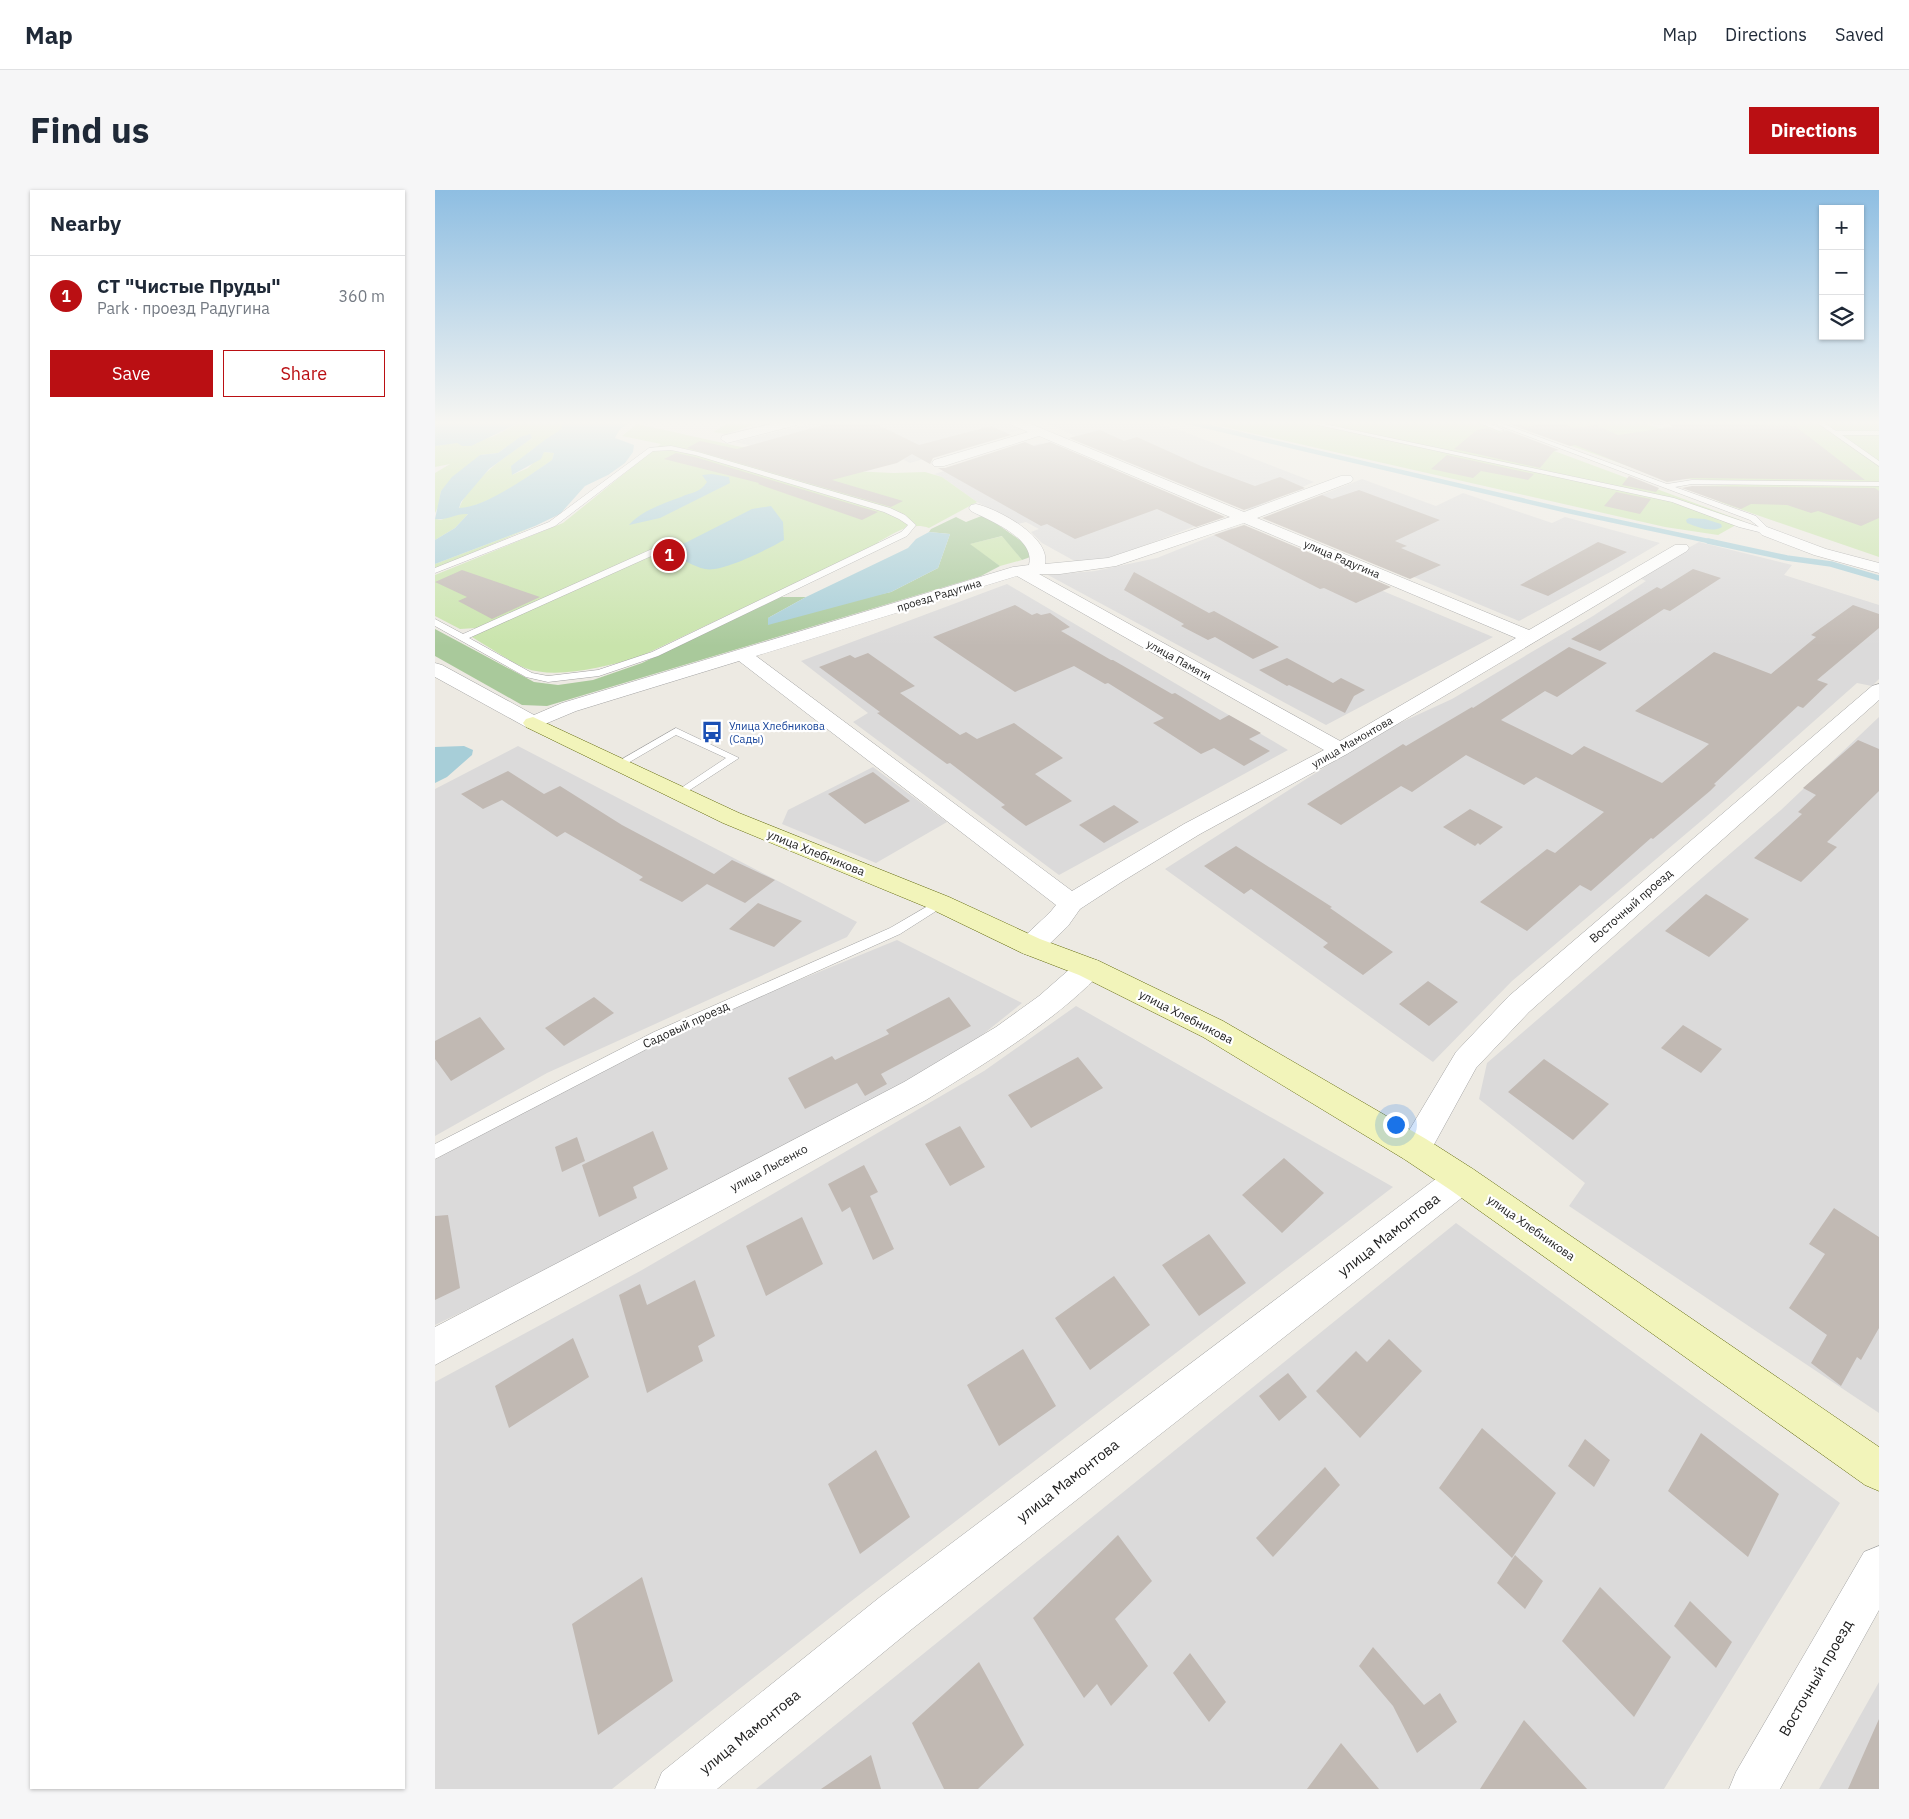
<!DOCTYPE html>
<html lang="en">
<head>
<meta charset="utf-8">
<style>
  :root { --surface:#fff; --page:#f6f6f7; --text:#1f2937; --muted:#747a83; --line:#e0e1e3; --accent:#ba0f13 }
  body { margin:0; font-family:"IBM Plex Sans",sans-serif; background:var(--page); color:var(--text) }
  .controls { position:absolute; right:15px; top:15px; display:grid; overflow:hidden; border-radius:0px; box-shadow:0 1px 4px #0004 }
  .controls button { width:45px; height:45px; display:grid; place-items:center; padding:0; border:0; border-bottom:1px solid var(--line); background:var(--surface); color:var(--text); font:25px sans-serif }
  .you { position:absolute; left:960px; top:934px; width:18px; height:18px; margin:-12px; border:4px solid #fff; border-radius:50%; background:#1a73e8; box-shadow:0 0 0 8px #1a73e833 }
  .badge { display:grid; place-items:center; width:32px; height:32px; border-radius:50%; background:var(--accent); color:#fff; font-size:16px; font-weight:700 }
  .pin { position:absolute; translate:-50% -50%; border:2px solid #fff; box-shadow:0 1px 5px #0006 }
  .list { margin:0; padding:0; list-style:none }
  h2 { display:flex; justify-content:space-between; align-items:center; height:65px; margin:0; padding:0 20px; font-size:21px }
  h2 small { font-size:16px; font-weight:400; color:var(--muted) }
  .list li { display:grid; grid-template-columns:32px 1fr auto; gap:15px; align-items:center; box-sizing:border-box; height:80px; padding:0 20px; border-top:1px solid var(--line) }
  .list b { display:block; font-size:19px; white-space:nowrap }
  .list p { margin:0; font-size:16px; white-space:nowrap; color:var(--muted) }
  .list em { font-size:16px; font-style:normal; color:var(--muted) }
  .actions { display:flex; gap:10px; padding:15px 20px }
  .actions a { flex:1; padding:11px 0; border:1px solid var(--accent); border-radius:0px; text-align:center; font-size:18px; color:var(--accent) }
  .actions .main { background:var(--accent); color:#fff }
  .icon { flex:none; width:28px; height:28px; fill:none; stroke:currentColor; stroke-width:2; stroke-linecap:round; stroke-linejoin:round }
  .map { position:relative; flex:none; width:1444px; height:1599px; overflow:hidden; border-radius:0px }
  header { display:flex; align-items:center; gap:30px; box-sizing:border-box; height:70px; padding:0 25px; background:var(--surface); border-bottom:1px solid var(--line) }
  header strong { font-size:24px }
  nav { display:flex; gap:28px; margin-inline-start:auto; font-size:18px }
  .intro { display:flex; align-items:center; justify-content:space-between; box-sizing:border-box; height:120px; padding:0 30px }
  h1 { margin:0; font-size:35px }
  .button { padding:12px 22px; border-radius:0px; background:var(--accent); color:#fff; font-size:18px; font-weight:700 }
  main { display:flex; gap:30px; padding:0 30px }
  aside { flex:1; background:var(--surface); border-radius:0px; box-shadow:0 1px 4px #0004 }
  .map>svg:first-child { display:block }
</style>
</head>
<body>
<header>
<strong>Map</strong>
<nav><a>Map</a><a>Directions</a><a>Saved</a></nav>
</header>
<div class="intro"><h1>Find us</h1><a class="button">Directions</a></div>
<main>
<aside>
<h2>Nearby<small></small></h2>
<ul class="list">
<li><span class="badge">1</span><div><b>СТ &quot;Чистые Пруды&quot;</b><p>Park · проезд Радугина</p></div><em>360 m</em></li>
</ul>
<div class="actions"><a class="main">Save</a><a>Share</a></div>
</aside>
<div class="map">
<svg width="1444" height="1599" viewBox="0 0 1444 1599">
  <rect width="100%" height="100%" fill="#edeae3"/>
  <!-- residential -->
  <path fill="#dbdada" d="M 382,232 L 568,232 L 586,239 L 475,273 L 432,251 L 368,268 L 300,252 Z
    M 608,232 L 714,232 L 742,239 L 879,292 L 814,320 Z
    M 606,253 L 779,329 L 668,371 L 645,374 L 607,353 L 596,342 L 604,339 L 591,332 L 583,334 L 542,312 L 507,287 L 499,284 Z
    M 927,289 L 1001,316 L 1028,303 L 1117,333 L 1130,327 L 1225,353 L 1179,380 L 1084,431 L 833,326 Z
    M 797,338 L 1058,447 L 891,535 L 613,385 L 660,381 L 722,368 Z
    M 1264,352 L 1357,375 L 1349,385 L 1444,415 L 1444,489 L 1437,496 L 1422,493 L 1272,626 L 1077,791 L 998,872 L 730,679 L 945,542 L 1017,509 L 1158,426 L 1211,391 L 1202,387 Z
    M 572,394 L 853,560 L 624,685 L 418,532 L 433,523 L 366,471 Z
    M 1444,527 L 1444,1223 L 1134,1016 L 1150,993 L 1044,909 L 1052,873 L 1346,620 Z
    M 83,556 L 422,732 L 412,747 L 112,883 L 0,946 L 0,599 Z
    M 438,577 L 512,632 L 441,673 L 347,634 L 353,620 Z
    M 462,750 L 587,813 L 526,862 L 190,1043 L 0,1135 L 0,970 L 106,906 L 291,820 Z
    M 641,816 L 958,997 L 415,1412 L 177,1599 L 0,1599 L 0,1192 L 207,1080 L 549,881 Z
    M 1021,1033 L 1405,1313 L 1229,1599 L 321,1599 Z
    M 1444,1492 L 1444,1599 L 1384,1599 Z"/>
  <!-- grass -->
  <path fill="#c9e4ac" d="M 86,232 L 127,232 L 127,239 L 94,262 L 77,285 L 93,278 L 109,262 L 119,263 L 117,270 C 92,288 55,315 24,319 C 33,291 74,264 97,248 L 71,257 L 63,263 L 45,265 L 6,301 L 3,317 L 0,323 L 0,283 L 15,274 L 0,277 L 0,256 L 57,247 Z
    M 295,232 L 327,232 L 291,244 L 278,242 Z
    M 768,232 L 1041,232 L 1308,331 L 1283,345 L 1230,337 Z
    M 1069,232 L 1204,232 L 1224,238 L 1237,237 L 1232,232 L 1444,232 L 1444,292 L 1293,291 L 1224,287 Z
    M 202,234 L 416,281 L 458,283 L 490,282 L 507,287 L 542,312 L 494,338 C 475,331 459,344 443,352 L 445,353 L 200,469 C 169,476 121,490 90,478 C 72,470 54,457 37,447 L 47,442 L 41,438 L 25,439 L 0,426 L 0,385 L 128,333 L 226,254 L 187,246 Z
    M 1296,295 L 1444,295 L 1444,367 L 1293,315 L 1254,299 L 1266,296 Z
    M 22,323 L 33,324 L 20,338 L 0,350 L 0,329 L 6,330 Z
    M 100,336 L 0,379 L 0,374 Z
    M 568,346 L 587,370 L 565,376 L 534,354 Z"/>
  <!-- forest -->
  <path fill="#a9c99b" d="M 549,325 L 589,353 L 598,366 L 587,370 L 567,346 L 535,354 L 565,376 L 546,386 L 112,516 L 87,515 L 0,466 L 0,439 L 99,492 L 123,495 L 158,490 L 207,473 L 344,407 L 371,407 L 333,428 L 456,402 L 503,378 L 515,344 L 494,342 L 496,339 L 521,327 L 531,332 Z"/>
  <!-- water -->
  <path fill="#a7ced8" d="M 0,232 L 86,232 L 36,256 L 27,256 L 22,253 L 0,256 Z
    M 127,232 L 198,232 C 189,235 184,239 180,248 L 199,255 L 198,262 L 190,273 L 173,285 L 150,296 L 125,324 L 100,336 L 0,374 L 0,350 L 20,338 L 33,324 C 21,323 11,331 0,329 L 6,301 L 17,287 L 45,265 L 63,263 L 85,247 L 95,244 L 97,248 L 54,279 L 26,312 L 24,318 C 50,318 95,285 117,270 L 119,263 L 109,262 L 106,269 L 77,285 L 76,276 L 111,249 L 127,239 Z
    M 277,284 L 294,287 L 295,293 L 225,328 L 194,335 C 206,321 229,313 246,307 C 257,302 265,303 272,292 L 267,285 Z
    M 336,316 L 348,332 L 349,350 C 333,359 287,383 270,379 C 259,377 246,368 235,363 L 246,355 L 317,319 Z
    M 1254,328 L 1270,329 L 1286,334 L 1287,337 C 1277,343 1262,337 1252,333 L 1251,330 Z
    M 494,342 L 515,344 L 503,378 L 456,402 L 333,435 L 333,428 L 371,407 L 473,358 L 481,349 Z
    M 29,556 L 38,560 L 37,565 L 12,587 L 0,593 L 0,557 Z"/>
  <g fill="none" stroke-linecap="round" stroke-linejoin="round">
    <!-- stream-far1 -->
    <path stroke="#a7ced8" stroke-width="4.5" d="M 753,232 L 1133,321 L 1278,352"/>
    <!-- stream -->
    <path stroke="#a7ced8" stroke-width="5.5" d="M 1273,351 L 1352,368 L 1396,374 L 1444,388"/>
  </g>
  <!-- building -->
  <path fill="#c1b9b3" d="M 399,232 L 437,232 L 484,255 L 556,236 L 576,245 L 498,268 L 495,274 L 477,264 L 462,273 L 397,290 L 468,311 L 456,317 L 252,258 L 265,251 L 302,259 Z
    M 1077,232 L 1091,237 L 1119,232 L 1125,232 L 1139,238 L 1161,235 L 1183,245 L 1238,237 L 1233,233 L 1360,236 L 1430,290 L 1257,288 L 1232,292 L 1140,255 L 1135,256 L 1071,233 Z
    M 1053,238 L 1064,243 L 1071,240 L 1124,260 L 1119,261 L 1105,278 L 1019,259 L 1042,240 Z
    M 665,240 L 689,251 L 702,247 L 766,276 L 820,296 L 845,287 L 870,298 L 809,320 L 634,248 Z
    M 590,252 L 599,256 L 615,252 L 790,327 L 761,337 L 722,319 L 640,349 L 612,334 L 606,336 L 503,278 L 510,278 Z
    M 241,263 L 260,267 L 443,322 L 427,330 L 323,294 L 324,293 L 229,269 Z
    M 1012,265 L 1099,284 L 1093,290 L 1046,281 L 1038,288 L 996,279 Z
    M 1194,286 L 1224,298 L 1221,302 L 1187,295 Z
    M 1257,296 L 1440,298 L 1444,301 L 1444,328 L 1426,336 L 1383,321 L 1376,323 L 1352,315 L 1316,314 L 1306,319 L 1247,298 Z
    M 924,300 L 1005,330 L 960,351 L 972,356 L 966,358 L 1006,375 L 975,389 L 827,328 L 887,305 L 897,309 Z
    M 1181,302 L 1216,309 L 1205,324 L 1169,316 Z
    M 809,335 L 956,397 L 921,413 L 889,398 L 885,399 L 779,345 Z
    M 1163,352 L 1192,362 L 1113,406 L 1085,395 Z
    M 1258,379 L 1286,388 L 1235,421 L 1229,419 L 1165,461 L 1136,449 L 1222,397 L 1226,399 Z
    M 27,380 L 105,407 L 57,429 L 23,411 L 32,407 L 0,392 Z
    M 699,382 L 774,423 L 779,421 L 844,457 L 818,469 L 780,447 L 773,450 L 746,436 L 749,434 L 689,400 Z
    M 580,415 L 597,425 L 602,423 L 606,425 L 615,423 L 635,437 L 626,441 L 676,470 L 678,470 L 737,504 L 740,503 L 785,530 L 794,525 L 826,543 L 814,549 L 835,561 L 809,576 L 779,558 L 766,564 L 718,533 L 729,528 L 673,493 L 670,494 L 639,476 L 580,502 L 498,447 Z
    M 1418,415 L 1444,424 L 1444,438 L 1382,490 L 1393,494 L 1368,518 L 1363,516 L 1279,594 L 1281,595 L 1275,601 L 1218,649 L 1216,648 L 1156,701 L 1145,695 L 1092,741 L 1045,712 L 1112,659 L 1120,663 L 1169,622 L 1101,587 L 1089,595 L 1031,565 L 977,602 L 966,596 L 906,635 L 872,614 L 968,554 L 971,556 L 1037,517 L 1038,518 L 1134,457 L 1172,473 L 1122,507 L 1110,501 L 1066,530 L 1137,565 L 1149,556 L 1227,593 L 1274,554 L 1200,521 L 1279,462 L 1336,484 L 1381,447 L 1376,445 Z
    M 433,463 L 480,496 L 465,503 L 525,545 L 531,542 L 542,549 L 579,533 L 628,568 L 600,584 L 637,611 L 591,636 L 566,617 L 570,615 L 515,573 L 512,574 L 442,523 L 445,522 L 384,477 L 415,465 L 420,468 Z
    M 852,468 L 898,493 L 906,488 L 930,500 L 919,506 L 910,523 L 854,495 L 852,496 L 824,480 Z
    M 1423,550 L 1444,559 L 1444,601 L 1392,652 L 1402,657 L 1366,692 L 1319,668 L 1367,624 L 1363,622 L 1381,605 L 1368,598 Z
    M 73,581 L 109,604 L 125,596 L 187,635 L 279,684 L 297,670 L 340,690 L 310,713 L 272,694 L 247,712 L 204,690 L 208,687 L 130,642 L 122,647 L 67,610 L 48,619 L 26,604 Z
    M 438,582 L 475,611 L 430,634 L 393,604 Z
    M 679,615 L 704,632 L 669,653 L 644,635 Z
    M 1035,619 L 1068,637 L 1045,655 L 1043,653 L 1040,656 L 1008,637 Z
    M 801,656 L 897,717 L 895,718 L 958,762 L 928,785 L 888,757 L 893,753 L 816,699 L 809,704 L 769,676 Z
    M 1271,704 L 1314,729 L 1274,767 L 1230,741 Z
    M 323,713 L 367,731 L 339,757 L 294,739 Z
    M 993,791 L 1023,812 L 994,836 L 964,814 Z
    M 159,807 L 179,823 L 129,856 L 110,838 Z
    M 514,807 L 536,836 L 446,884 L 452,894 L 430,906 L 422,893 L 370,919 L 353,888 L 397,866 L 400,870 L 454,844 L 451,840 Z
    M 45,827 L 70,859 L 16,891 L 0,869 L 0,851 Z
    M 1248,835 L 1287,859 L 1266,883 L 1226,858 Z
    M 643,867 L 668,898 L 596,938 L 573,905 Z
    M 1109,869 L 1174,914 L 1138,950 L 1073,902 Z
    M 525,936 L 550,977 L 515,996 L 490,954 Z
    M 218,941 L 233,979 L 198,997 L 202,1008 L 164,1027 L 147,975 Z
    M 142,947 L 150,971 L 127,982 L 120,957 Z
    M 849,968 L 889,1003 L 847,1043 L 807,1005 Z
    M 429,975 L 443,1002 L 435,1006 L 459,1059 L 438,1070 L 415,1017 L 407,1022 L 393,994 Z
    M 1399,1018 L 1444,1047 L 1444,1138 L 1426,1170 L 1422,1167 L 1406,1196 L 1376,1173 L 1392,1145 L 1354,1118 L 1390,1064 L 1374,1054 Z
    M 13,1025 L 25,1098 L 0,1110 L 0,1026 Z
    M 367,1027 L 388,1074 L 331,1106 L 311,1056 Z
    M 774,1044 L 811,1093 L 764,1126 L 727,1075 Z
    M 679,1086 L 715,1135 L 655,1180 L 620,1128 Z
    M 260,1090 L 280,1146 L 263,1156 L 268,1171 L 212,1203 L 184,1105 L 205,1094 L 212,1115 Z
    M 138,1148 L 154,1187 L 74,1238 L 60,1196 Z
    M 954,1149 L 987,1181 L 925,1248 L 881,1201 L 921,1161 L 932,1172 Z
    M 588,1159 L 621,1216 L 564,1256 L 532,1195 Z
    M 853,1183 L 872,1207 L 844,1231 L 824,1206 Z
    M 1047,1238 L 1121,1303 L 1077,1368 L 1004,1298 Z
    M 1266,1243 L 1344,1304 L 1313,1367 L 1233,1301 Z
    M 1150,1249 L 1175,1270 L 1159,1297 L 1133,1276 Z
    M 441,1260 L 475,1327 L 425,1364 L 393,1294 Z
    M 890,1277 L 905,1295 L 838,1367 L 821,1348 Z
    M 683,1345 L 717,1391 L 680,1429 L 713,1476 L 676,1516 L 662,1494 L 649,1508 L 598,1428 Z
    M 1080,1365 L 1108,1391 L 1090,1419 L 1062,1393 Z
    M 207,1387 L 238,1491 L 163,1545 L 137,1434 Z
    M 1165,1397 L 1236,1467 L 1199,1527 L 1127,1451 Z
    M 1255,1411 L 1297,1452 L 1281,1478 L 1239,1436 Z
    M 938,1457 L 989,1515 L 1005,1503 L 1022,1532 L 982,1563 L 958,1516 L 924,1476 Z
    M 755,1463 L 791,1512 L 774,1532 L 738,1483 Z
    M 544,1472 L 589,1555 L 543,1599 L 509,1599 L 477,1533 Z
    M 1444,1529 L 1444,1599 L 1413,1599 Z
    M 1089,1530 L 1152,1599 L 1045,1599 Z
    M 906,1553 L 944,1599 L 872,1599 Z
    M 436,1565 L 446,1599 L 386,1599 Z"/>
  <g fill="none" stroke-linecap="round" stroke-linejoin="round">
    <!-- lane casing -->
    <g stroke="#a4a4a4" stroke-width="1">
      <path id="lane" d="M 869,232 L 880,232 L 1239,308 L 1324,337 L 1315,330 L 1055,232 L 1063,232 L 1232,294 L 1257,290 L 1444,292 L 1444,296 L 1257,294 L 1240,297 L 1321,326 L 1335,340 L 1336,342 L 1332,344 L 1304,337 L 1237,312 Z
        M 1042,232 L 1050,232 L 1069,240 L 1064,241 Z
        M 1210,232 L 1229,232 L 1226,234 Z
        M 1381,232 L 1388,232 L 1401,241 L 1444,241 L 1444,245 L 1407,245 L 1444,271 L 1444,276 Z
        M 236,256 L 263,262 L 455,318 L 470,325 L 481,335 L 472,346 L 223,466 L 164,486 L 113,492 L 91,487 L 0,436 L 0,429 L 28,444 L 217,359 L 223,359 L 223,363 L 34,448 L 97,483 L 113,486 L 163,480 L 217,462 L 466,342 L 473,335 L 464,329 L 449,322 L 260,265 L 236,260 L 218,261 L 120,336 L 0,383 L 0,378 L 114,332 L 214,258 Z
        M 241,538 L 304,568 L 244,607 L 240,606 L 238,604 L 240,602 L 291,568 L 241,545 L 186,577 L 178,577 L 177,575 Z
        M 505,709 L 509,710 L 511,713 L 509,716 L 465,744 L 229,850 L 0,969 L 0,954 L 219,842 L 455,738 Z"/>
    </g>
    <!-- street casing -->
    <g stroke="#a4a4a4" stroke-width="1">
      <path id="street" d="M 344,232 L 364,232 L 362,235 L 292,253 L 286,249 L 287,246 Z
        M 575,232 L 591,232 L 809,322 L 906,286 L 916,286 L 918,289 L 916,292 L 822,328 L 1094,440 L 1240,355 L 1252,355 L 1254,358 L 1252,361 L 912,564 L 765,644 L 688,691 L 645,719 L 633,736 L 605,763 L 596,766 L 587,763 L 583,756 C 592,740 610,730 621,715 L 304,471 L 141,521 L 98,539 L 91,537 L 0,487 L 0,473 L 7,475 L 99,525 L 127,513 L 578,377 L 594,375 C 601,348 555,331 536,321 L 534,318 L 536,315 L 541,314 C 563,319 616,347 610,374 L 673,368 L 795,327 L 604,246 L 509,276 L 499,276 L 497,273 L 499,270 L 593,242 L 577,235 ZM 809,333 L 1081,448 L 905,551 L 604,384 L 625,384 L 681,376 ZM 582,386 L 889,560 L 749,634 L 637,701 L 321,466 Z
        M 1332,337 L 1391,359 L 1444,373 L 1444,383 L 1379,365 L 1327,345 L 1324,342 L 1327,339 Z
        M 1444,494 L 1444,510 L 1094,822 L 1041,878 L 991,969 L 980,973 L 969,969 L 964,959 L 969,949 L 1021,862 L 1074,806 L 1437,496 Z
        M 654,768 L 664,771 L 667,778 C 660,791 647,801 636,811 C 591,849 541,879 491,910 L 0,1175 L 0,1137 L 469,892 L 561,837 L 604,806 L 644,771 Z
        M 1026,974 L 1038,979 L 1042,989 L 1038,999 L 477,1439 L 282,1599 L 220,1599 L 227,1582 L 445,1407 L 1014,979 Z
        M 1444,1356 L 1444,1420 L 1345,1599 L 1294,1599 L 1301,1582 L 1429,1362 Z"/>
    </g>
    <!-- secondary casing -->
    <g stroke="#626a0d" stroke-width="1">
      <path id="secondary" d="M 98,527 L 304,623 L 514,707 L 605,749 L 664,771 L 788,831 L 991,949 L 1038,979 L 1444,1257 L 1444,1301 L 1430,1295 L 1014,999 L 969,969 L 768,847 L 644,785 L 587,763 L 496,719 L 288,633 L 91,537 L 88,533 L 91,529 Z"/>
    </g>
    <!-- lane -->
    <use href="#lane" fill="#fff" fill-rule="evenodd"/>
    <!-- street -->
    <use href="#street" fill="#fff" fill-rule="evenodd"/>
    <!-- secondary -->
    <use href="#secondary" fill="#f2f4ba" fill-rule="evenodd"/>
  </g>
  <!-- sky -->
  <linearGradient id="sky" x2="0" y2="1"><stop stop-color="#8ebee2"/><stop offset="0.51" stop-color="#f7f6f2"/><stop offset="1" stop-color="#f7f6f2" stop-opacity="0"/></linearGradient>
  <rect width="1444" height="456" fill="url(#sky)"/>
  <!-- icons -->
  <defs>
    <g id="bus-bare" transform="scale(1.725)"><path d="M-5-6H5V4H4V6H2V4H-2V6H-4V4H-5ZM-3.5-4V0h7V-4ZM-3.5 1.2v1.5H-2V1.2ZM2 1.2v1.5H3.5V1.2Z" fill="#1a4fb4" stroke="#fff" stroke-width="2.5" paint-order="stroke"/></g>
  </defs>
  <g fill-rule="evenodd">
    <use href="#bus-bare" x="277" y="542"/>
  </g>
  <g text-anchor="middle" stroke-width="4.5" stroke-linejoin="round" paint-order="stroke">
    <!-- far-street labels -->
    <g font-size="11" fill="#1d1d1d" stroke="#fff">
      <text transform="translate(907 369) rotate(23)" y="4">улица Радугина</text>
      <text transform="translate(504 405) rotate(-17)" y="4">проезд Радугина</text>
      <text transform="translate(744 470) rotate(29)" y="4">улица Памяти</text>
      <text transform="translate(917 552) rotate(-30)" y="4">улица Мамонтова</text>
    </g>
    <!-- far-transit labels -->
    <g font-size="11" fill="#164399" stroke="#fff" text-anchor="start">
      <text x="294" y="540">Улица Хлебникова<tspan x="294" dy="13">(Сады)</tspan></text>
    </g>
    <!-- street labels -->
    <g font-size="12" fill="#1d1d1d" stroke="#fff">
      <text transform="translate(381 663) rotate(22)" y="4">улица Хлебникова</text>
      <text transform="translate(1196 716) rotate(-41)" y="4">Восточный проезд</text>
      <text transform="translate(751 827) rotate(27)" y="4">улица Хлебникова</text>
      <text transform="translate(251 835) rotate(-25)" y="4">Садовый проезд</text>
      <text transform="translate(334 978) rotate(-28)" y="4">улица Лысенко</text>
      <text transform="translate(1096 1038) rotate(35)" y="4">улица Хлебникова</text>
    </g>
    <!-- near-street labels -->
    <g font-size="15" fill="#1d1d1d" stroke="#fff">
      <text transform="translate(954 1045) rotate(-38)" y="5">улица Мамонтова</text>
      <text transform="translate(633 1291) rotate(-38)" y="5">улица Мамонтова</text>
      <text transform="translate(1381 1488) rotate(-60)" y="5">Восточный проезд</text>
      <text transform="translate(315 1542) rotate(-39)" y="5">улица Мамонтова</text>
    </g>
  </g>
</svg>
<div class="controls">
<button>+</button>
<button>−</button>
<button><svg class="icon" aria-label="layers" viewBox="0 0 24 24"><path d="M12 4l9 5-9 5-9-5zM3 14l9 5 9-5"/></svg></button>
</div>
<div class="you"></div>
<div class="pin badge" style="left:234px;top:365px">1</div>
</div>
</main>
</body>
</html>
